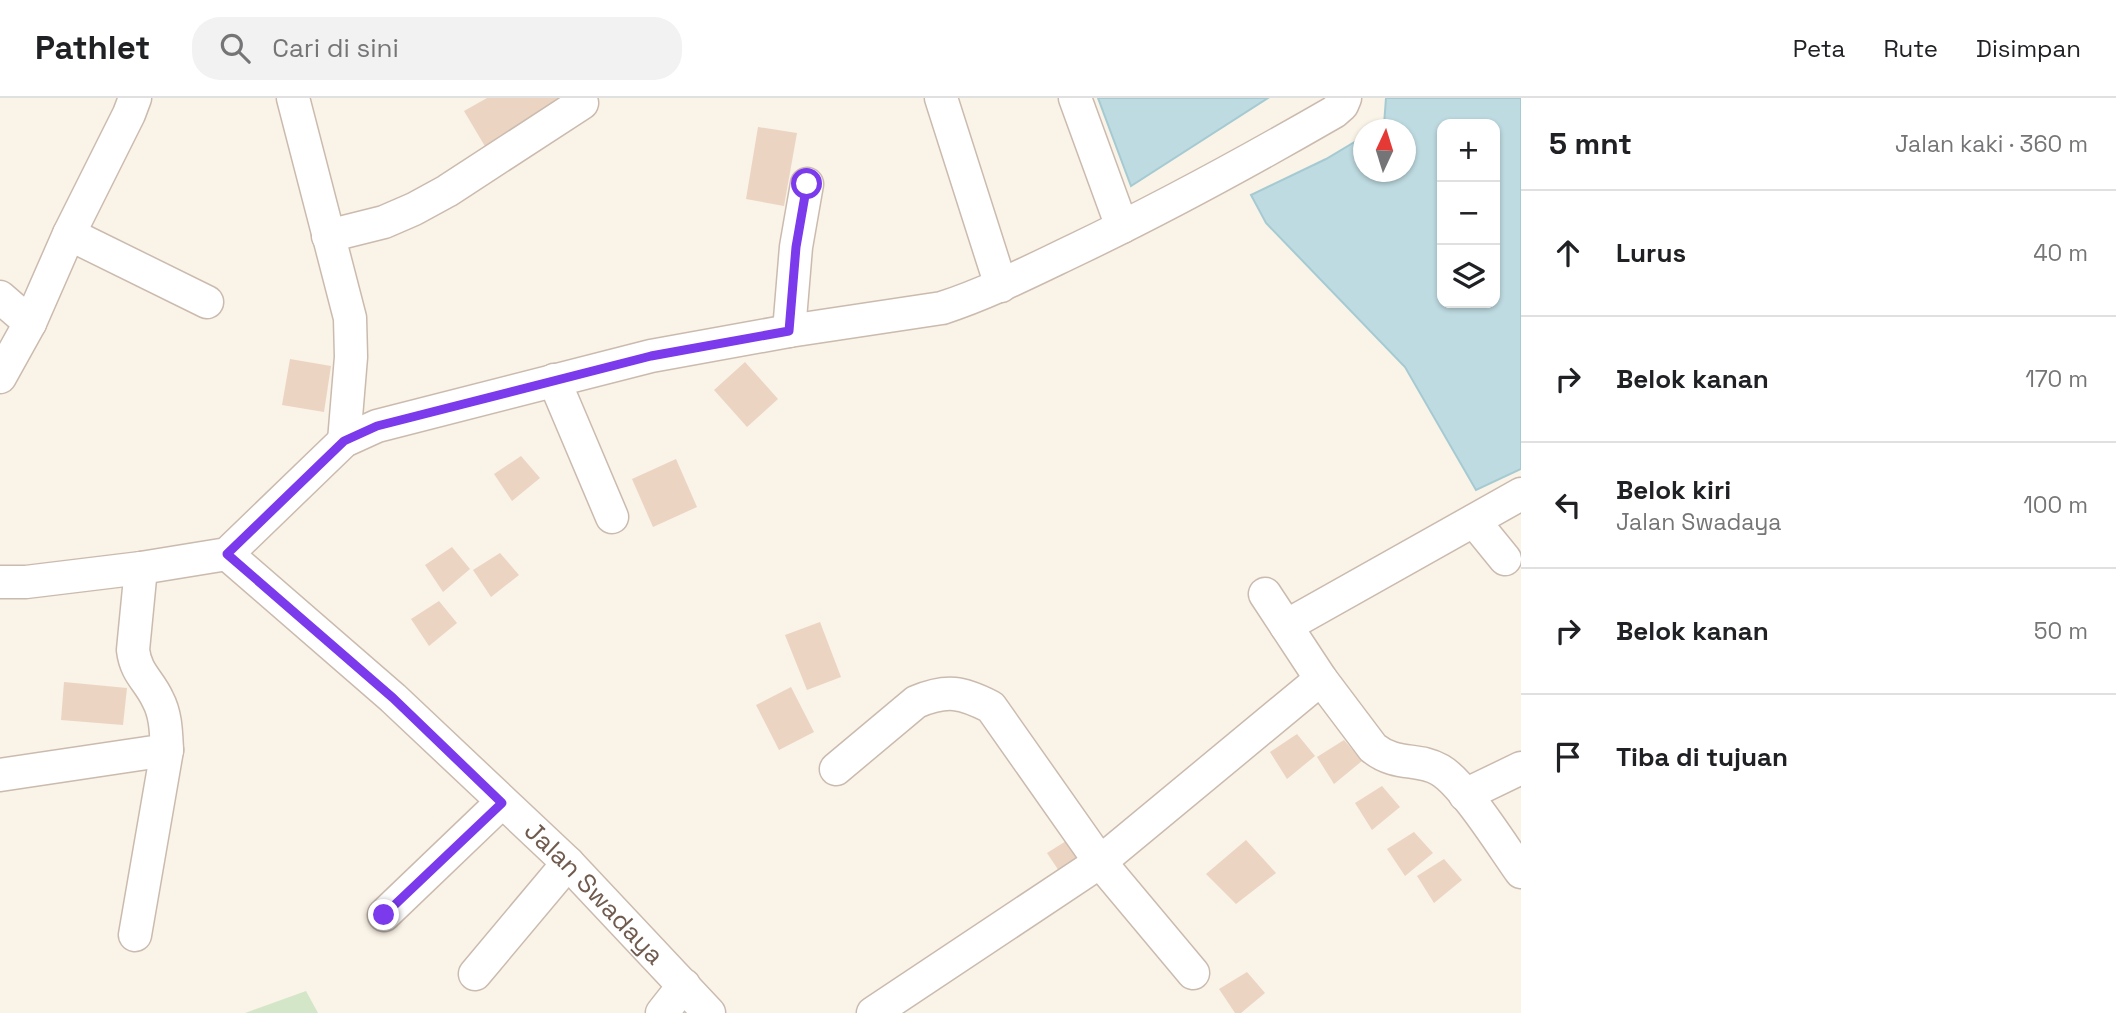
<!DOCTYPE html>
<html lang="id">
<head>
<meta charset="utf-8">
<style>
  :root { --surface:#fff; --page:#f2f2f2; --text:#202124; --muted:#757577; --line:#e0e0e0 }
  body { margin:0; font-family:"Space Grotesk",sans-serif; background:var(--page); color:var(--text) }
  .controls { position:absolute; right:21px; top:21px; display:grid; overflow:hidden; border-radius:14px; box-shadow:0 2px 5px #0004 }
  .controls button { width:63px; height:63px; display:grid; place-items:center; padding:0; border:0; border-bottom:2px solid var(--line); background:var(--surface); color:var(--text); font:35px sans-serif }
  .compass { position:absolute; left:1353px; top:21px; width:63px; height:63px; border-radius:50%; background:var(--surface); box-shadow:0 2px 5px #0004; rotate:4deg }
  .stop { position:absolute; width:21px; height:21px; margin:-16px; border:5px solid #7c3aed; border-radius:50%; background:#fff }
  .stop.end { background:#7c3aed; border-color:#fff; box-shadow:0 2px 7px #0008 }
  .list { margin:0; padding:0; list-style:none }
  h2 { display:flex; justify-content:space-between; align-items:center; height:91px; margin:0; padding:0 28px; font-size:30px }
  h2 small { font-size:23px; font-weight:400; color:var(--muted) }
  .list li { display:grid; grid-template-columns:46px 1fr auto; gap:21px; align-items:center; box-sizing:border-box; height:126px; padding:0 28px; border-top:2px solid var(--line) }
  .list b { display:block; font-size:26px; white-space:nowrap }
  .list p { margin:0; font-size:23px; white-space:nowrap; color:var(--muted) }
  .list em { font-size:23px; font-style:normal; color:var(--muted) }
  .icon { flex:none; width:38px; height:38px; fill:none; stroke:currentColor; stroke-width:2; stroke-linecap:round; stroke-linejoin:round }
  .map { position:relative; flex:none; width:1521px; height:915px; overflow:hidden }
  header { display:flex; align-items:center; gap:42px; box-sizing:border-box; height:98px; padding:0 35px; background:var(--surface); border-bottom:2px solid var(--line) }
  header strong { font-size:33px }
  nav { display:flex; gap:38px; margin-inline-start:auto; font-size:24px }
  .search { width:490px; height:63px; background:var(--page); display:flex; align-items:center; gap:18px; box-sizing:border-box; padding:0 24px; border-radius:28px; color:var(--muted); font-size:26px }
  main { display:flex }
  aside { flex:1; background:var(--surface) }
  .map>svg:first-child { display:block }
</style>
</head>
<body>
<header>
<strong>Pathlet</strong>
<div class="search"><svg class="icon" aria-label="search" viewBox="0 0 24 24"><circle cx="10" cy="10" r="6"/><path d="M15 15l6 6"/></svg>Cari di sini</div>
<nav><a>Peta</a><a>Rute</a><a>Disimpan</a></nav>
</header>
<main>
<div class="map">
<svg width="1521" height="915" viewBox="0 0 1521 915">
  <rect width="100%" height="100%" fill="#faf3e7"/>
  <!-- green -->
  <path fill="#d3e6c7" d="M 306,893 L 318,915 L 245,915 Z"/>
  <!-- water -->
  <path fill="#bedbe1" stroke="#a5cad2" stroke-width="2" fill-rule="evenodd" d="M 1098,0 L 1268,0 L 1131,88 Z
    M 1386,0 L 1521,0 L 1521,371 L 1476,392 L 1405,269 L 1266,125 L 1251,97 L 1326,61 L 1363,39 L 1364,74 L 1406,74 L 1406,32 L 1376,31 L 1384,27 ZM 1442,26 L 1495,26 L 1495,205 L 1442,205 Z"/>
  <!-- building -->
  <path fill="#ecd4c2" d="M 487,0 L 558,0 L 562,6 L 486,50 L 464,13 Z
    M 758,29 L 797,35 L 784,108 L 746,101 Z
    M 290,261 L 331,268 L 324,314 L 282,307 Z
    M 745,264 L 778,301 L 747,329 L 714,292 Z
    M 521,358 L 540,380 L 512,403 L 494,376 Z
    M 676,361 L 697,409 L 653,429 L 632,381 Z
    M 452,449 L 470,471 L 443,494 L 425,467 Z
    M 500,455 L 519,477 L 491,499 L 473,472 Z
    M 439,503 L 457,525 L 429,548 L 411,521 Z
    M 820,524 L 841,579 L 807,592 L 785,537 Z
    M 64,584 L 127,590 L 123,627 L 61,622 Z
    M 791,589 L 814,634 L 779,652 L 756,607 Z
    M 1297,636 L 1315,658 L 1287,681 L 1270,654 Z
    M 1344,642 L 1362,663 L 1334,686 L 1317,659 Z
    M 1382,688 L 1400,709 L 1372,732 L 1355,705 Z
    M 1414,734 L 1433,755 L 1405,778 L 1387,751 Z
    M 1074,738 L 1092,760 L 1065,782 L 1047,755 Z
    M 1246,742 L 1276,775 L 1236,806 L 1206,776 Z
    M 1444,761 L 1462,782 L 1434,805 L 1417,778 Z
    M 1247,874 L 1265,895 L 1241,915 L 1235,915 L 1219,891 Z"/>
  <g fill="none" stroke-linecap="round" stroke-linejoin="round">
    <!-- minor casing -->
    <g stroke="#cbbbaf" stroke-width="35">
      <g id="minor">
        <path d="M 293,0 L 350,220 L 351,259 L 344,343"/>
        <path d="M 941,0 L 1001,188"/>
        <path d="M 1075,0 L 1122,129"/>
        <path d="M 69,136 L 207,204"/>
        <path d="M 328,138 L 384,124 L 414,111 L 447,93 L 582,5"/>
        <path d="M 0,199 L 30,225"/>
        <path d="M 789,233 L 796,149 L 807,86"/>
        <path d="M 0,279 L 30,225 L 69,136 L 129,16 L 135,0"/>
        <path d="M 554,282 L 612,419"/>
        <path d="M 1474,423 L 1505,461"/>
        <path id="s1" d="M 227,456 L 393,600 L 568,765 L 709,915"/>
        <path d="M 0,484 L 26,484 L 141,470 L 227,456 L 344,343 L 377,328 L 651,258 L 789,233 L 942,210 C 988,195 1031,173 1075,152 C 1163,110 1249,63 1334,14 L 1342,7 L 1345,0"/>
        <path d="M 1265,496 L 1321,581 L 1373,650 C 1397,669 1418,659 1440,672 C 1464,686 1503,749 1521,774"/>
        <path d="M 1286,528 L 1521,396"/>
        <path d="M 836,671 L 916,604 C 947,591 962,594 991,609 L 1100,764 L 1193,875"/>
        <path d="M 0,677 L 167,652 C 166,635 166,617 158,602 C 149,582 136,576 133,552 L 141,470"/>
        <path d="M 1465,697 L 1521,670"/>
        <path d="M 384,817 L 502,704"/>
        <path d="M 135,837 L 167,652"/>
        <path d="M 475,876 L 568,765"/>
        <path d="M 662,915 L 684,887"/>
        <path d="M 873,915 L 1100,764 L 1321,581"/>
      </g>
    </g>
    <!-- minor -->
    <use href="#minor" stroke="#fff" stroke-width="32"/>
  </g>
  <g fill="none" stroke-linecap="round" stroke-linejoin="round">
    <!-- route -->
    <path stroke="#7c3aed" stroke-width="9" d="M 384,817 L 502,705 L 393,600 L 227,456 L 344,343 L 377,328 L 651,258 L 789,233 L 796,149 L 807,86"/>
  </g>
  <g text-anchor="middle" stroke-width="5" stroke-linejoin="round" paint-order="stroke">
    <!-- street labels -->
    <g font-size="26" fill="#715b4f" stroke="#fdf7ed">
      <text dy="9" stroke="none"><textPath href="#s1" startOffset="500">Jalan Swadaya</textPath></text>
    </g>
  </g>
</svg>
<div class="controls">
<button>+</button>
<button>−</button>
<button><svg class="icon" aria-label="layers" viewBox="0 0 24 24"><path d="M12 4l9 5-9 5-9-5zM3 14l9 5 9-5"/></svg></button>
</div>
<svg class="compass" viewBox="-18 -18 36 36"><path d="M0-13l5 13h-10z" fill="#e53935"/><path d="M0 13l5-13h-10z" fill="#757577"/></svg>
<div class="stop" style="left:807px;top:86px"></div>
<div class="stop end" style="left:384px;top:817px"></div>
</div>
<aside>
<h2>5 mnt<small>Jalan kaki · 360 m</small></h2>
<ul class="list">
<li><svg class="icon" aria-label="ahead" viewBox="0 0 24 24"><path d="M12 20V5M6 11l6-6 6 6"/></svg><div><b>Lurus</b></div><em>40 m</em></li>
<li><svg class="icon" aria-label="right" viewBox="0 0 24 24"><path d="M7 20v-9h11M14 6l5 5-5 5"/></svg><div><b>Belok kanan</b></div><em>170 m</em></li>
<li><svg class="icon" aria-label="left" viewBox="0 0 24 24"><path d="M17 20v-9H6M10 6l-5 5 5 5"/></svg><div><b>Belok kiri</b><p>Jalan Swadaya</p></div><em>100 m</em></li>
<li><svg class="icon" aria-label="right" viewBox="0 0 24 24"><path d="M7 20v-9h11M14 6l5 5-5 5"/></svg><div><b>Belok kanan</b></div><em>50 m</em></li>
<li><svg class="icon" aria-label="arrive" viewBox="0 0 24 24"><path d="M6 21V4h12l-3 4 3 4H6"/></svg><div><b>Tiba di tujuan</b></div></li>
</ul>
</aside>
</main>
</body>
</html>
